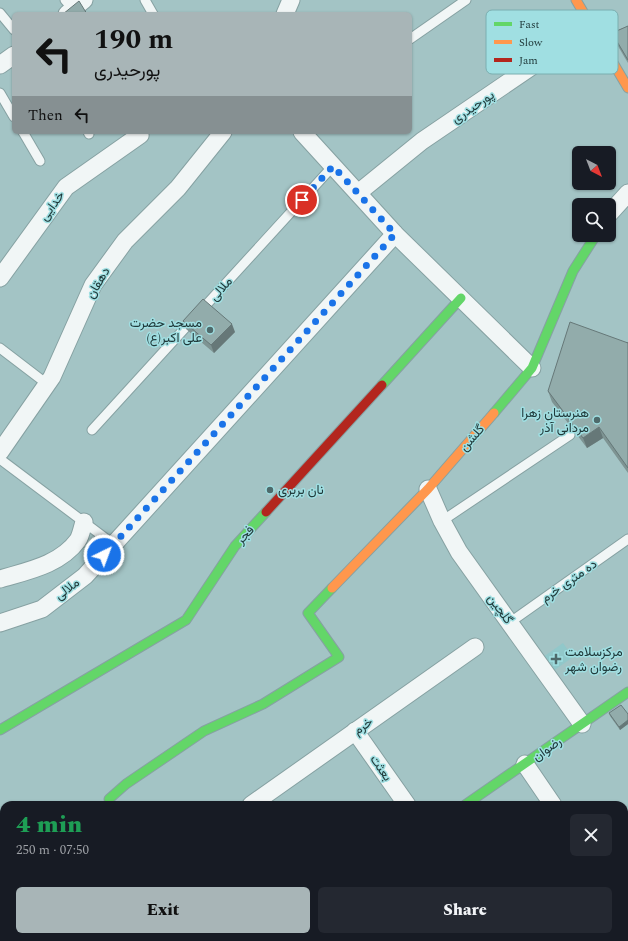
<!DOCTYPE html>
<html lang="en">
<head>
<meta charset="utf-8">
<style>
  body { margin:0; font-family:Spectral,Vazirmatn,serif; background:#242831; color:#f1f3f6; height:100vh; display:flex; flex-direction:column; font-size:15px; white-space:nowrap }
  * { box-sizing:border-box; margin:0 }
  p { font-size:13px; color:#9ea1a6 }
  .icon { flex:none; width:22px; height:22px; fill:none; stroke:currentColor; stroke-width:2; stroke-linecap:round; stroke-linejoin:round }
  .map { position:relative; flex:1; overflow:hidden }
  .drawer { position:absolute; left:0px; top:801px; width:628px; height:140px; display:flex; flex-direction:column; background:#171b24; border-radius:12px 12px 0 0; box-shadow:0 1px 3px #0004 }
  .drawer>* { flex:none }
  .banner { position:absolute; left:12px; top:12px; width:400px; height:122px; border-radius:6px; box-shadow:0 1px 3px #0004; background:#a8b5b7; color:#111; overflow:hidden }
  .needle { width:26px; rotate:138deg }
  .tools { position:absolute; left:572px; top:146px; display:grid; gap:8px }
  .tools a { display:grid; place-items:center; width:44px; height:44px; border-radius:6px; background:#171b24; box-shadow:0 1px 3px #0004; font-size:20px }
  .pin { position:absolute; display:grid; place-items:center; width:34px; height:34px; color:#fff; margin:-17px; border:2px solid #fff; border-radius:50%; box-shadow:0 1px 4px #0007 }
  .me { position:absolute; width:44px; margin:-22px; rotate:42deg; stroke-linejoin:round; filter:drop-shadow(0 0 3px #0008) }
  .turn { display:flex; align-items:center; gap:14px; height:84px; padding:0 16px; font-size:18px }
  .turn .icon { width:52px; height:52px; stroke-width:2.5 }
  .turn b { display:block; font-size:28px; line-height:34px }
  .then { display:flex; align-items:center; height:38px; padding:0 16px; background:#0003; gap:8px; font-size:15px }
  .round { display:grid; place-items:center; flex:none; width:42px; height:42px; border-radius:6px; background:#242831 }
  .overview { display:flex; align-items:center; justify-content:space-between; height:68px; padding:0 16px }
  h1 { font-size:24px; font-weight:800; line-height:30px; color:#1e9e55 }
  .primary-button { display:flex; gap:8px; margin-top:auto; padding:8px 16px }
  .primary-button a { flex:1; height:46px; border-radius:6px; background:#a8b5b7; color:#111; font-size:16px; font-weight:800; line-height:46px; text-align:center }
  .primary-button a+a { background:#242831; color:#f1f3f6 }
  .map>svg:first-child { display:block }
  .built { fill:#91c8ca }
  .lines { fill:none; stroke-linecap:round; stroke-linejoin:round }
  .lane-casing { stroke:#86a1a2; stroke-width:11 }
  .street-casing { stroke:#86a1a2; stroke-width:19 }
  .fast-casing { stroke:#86a1a2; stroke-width:11 }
  .slow-casing { stroke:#86a1a2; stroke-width:11 }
  .jam-casing { stroke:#86a1a2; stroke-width:11 }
  .lane { stroke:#f1f6f6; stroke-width:9 }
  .street { stroke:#f1f6f6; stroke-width:17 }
  .fast { stroke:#63d668; stroke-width:9 }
  .slow { stroke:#ff974d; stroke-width:9 }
  .jam { stroke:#b3261e; stroke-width:9 }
  .wall { fill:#7e9493 }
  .shaded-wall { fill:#667878 }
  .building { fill:#92acab; stroke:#667878 }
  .route { stroke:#1a73e8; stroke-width:7; stroke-dasharray:0 12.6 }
  .poi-dot { fill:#4e6a6b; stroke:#a0dfe2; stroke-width:1.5 }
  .labels { text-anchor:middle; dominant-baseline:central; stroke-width:3; stroke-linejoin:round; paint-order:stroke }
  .street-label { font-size:13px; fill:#203a3b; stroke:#a0dfe2 }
  .poi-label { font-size:13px; fill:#203a3b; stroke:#a0dfe2; text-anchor:end }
  .key { fill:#a0dfe2; stroke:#7aaeb0; stroke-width:1 }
  .key-label { font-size:11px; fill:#203a3b }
</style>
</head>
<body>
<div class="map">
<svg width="628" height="941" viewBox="0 0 628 941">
  <rect width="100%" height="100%" fill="#a3c4c5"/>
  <!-- built -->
  <path class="built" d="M563,643l10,14 -24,17 -10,-14z"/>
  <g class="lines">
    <defs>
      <g id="lane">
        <path d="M65,0l8,9"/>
        <path d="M145,0l8,14"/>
        <path d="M0,13l14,17"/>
        <path d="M410,39l56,-39"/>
        <path d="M0,93l14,24"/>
        <path d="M23,132l17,29"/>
        <path d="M88,132l1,2"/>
        <path d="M0,348l47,36"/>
        <path d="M92,430l241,-264"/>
        <path d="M0,459l113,85"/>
        <path d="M442,521l128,-86"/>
        <path d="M509,623l119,-84"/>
      </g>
      <g id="street">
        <path d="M67,14l17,-14"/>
        <path d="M285,14l6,-14"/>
        <path d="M0,65l14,-10"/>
        <path d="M302,132l93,102 137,134"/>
        <path d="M358,193l64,-52 169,-115"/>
        <path d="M609,214l19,-21"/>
        <path d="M0,278l66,-91 74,-52 -1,-3"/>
        <path d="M0,452l52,-75 41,-92 32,-44 53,-53 45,-56"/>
        <path d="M428,489l14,32 17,31 123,172"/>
        <path d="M0,579c27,-8 60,-14 78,-39 3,-5 4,-12 6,-18"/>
        <path d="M0,623l42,-14 43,-33 310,-342"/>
        <path d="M355,731l52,74"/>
        <path d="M525,764l28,41"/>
        <path d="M251,805l224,-158"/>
        <path d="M624,843l4,-2"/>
        <path d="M624,909l4,6"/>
        <path d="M97,941l6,-4"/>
        <path d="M486,941l5,-4"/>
      </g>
      <g id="fast">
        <path d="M382,385l79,-87"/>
        <path d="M494,413l38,-45 41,-97 23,-36"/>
        <path d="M0,730l186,-110 49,-74 31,-34"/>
        <path d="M109,799l17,-15 78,-53 59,-27 76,-47 -31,-44 24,-25"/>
        <path d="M465,805l163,-113"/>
        <path d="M0,862l4,-3"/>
      </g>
      <g id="slow">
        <path d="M576,0l52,88"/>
        <path d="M332,588l96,-99 66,-76"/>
        <path d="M285,937l7,4"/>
      </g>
      <path id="jam" d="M266,512l116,-127"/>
    </defs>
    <!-- lane casing -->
    <use href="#lane" class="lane-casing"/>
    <!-- street casing -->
    <use href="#street" class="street-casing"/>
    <!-- fast casing -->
    <use href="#fast" class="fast-casing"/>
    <!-- slow casing -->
    <use href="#slow" class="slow-casing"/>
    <!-- jam casing -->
    <use href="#jam" class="jam-casing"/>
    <!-- lane -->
    <use href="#lane" class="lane"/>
    <!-- street -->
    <use href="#street" class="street"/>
    <!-- fast -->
    <use href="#fast" class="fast"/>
    <!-- slow -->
    <use href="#slow" class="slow"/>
    <!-- jam -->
    <use href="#jam" class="jam"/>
  </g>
  <!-- wall -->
  <g class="wall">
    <path d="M628,26v37l-13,-22 -3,-8z"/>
    <path d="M183,321l52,11 -21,21 -28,-24z"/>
    <path d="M628,342v131l-25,-35 -16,10 -35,-46 -4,-11 80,-48z"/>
    <path d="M609,713l19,1v10l-8,6 -10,-14z"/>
  </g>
  <!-- shaded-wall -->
  <g class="shaded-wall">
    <path d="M232,324l3,8 -21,21 -3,-8z"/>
    <path d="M599,427l4,11 -16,10 -4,-10z"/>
    <path d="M628,720v4l-8,6 -1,-3z"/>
  </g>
  <!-- building -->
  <g class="building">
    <path d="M79,1l8,13h-24z"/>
    <path d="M628,26v34l-16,-27z"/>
    <path d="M203,299l29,25 -21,21 -28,-24z"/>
    <path d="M570,322l58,21v-1v126l-29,-41 -16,11 -35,-47z"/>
    <path d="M621,705l7,9v6l-9,7 -10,-14z"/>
  </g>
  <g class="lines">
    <!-- route -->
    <path class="route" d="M104,555l291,-321 -62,-68 -31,34"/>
  </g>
  <!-- markers -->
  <g class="poi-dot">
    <circle cx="210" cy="330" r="4"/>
    <circle cx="597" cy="420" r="4"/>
    <circle cx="270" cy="490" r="4"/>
    <path d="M554 653h4v4h4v4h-4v4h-4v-4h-4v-4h4z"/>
  </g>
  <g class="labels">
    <!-- street labels -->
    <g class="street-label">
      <text transform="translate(473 107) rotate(-34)">پورحیدری</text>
      <text transform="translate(52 206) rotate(-54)">خدایی</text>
      <text transform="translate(98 283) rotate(-59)">دهقان</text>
      <text transform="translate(221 289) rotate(-48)">ملالی</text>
      <text transform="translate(472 438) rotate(-49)">گلشن</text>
      <text transform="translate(245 535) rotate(-48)">فجر</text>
      <text transform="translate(569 581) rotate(-35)">ده متری خرم</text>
      <text transform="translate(67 589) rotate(-37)">ملالی</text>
      <text transform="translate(500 609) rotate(54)">گلچین</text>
      <text transform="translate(363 726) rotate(-35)">خرم</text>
      <text transform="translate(547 749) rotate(-35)">رضوان</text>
      <text transform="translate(381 768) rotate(55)">بعثت</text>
    </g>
    <!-- poi labels -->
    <g class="poi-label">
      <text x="202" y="323">مسجد حضرت<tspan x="202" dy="15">علی اکبر(ع)</tspan></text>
      <text x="589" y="413">هنرستان زهرا<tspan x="589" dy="15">مردانی آذر</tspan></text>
      <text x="278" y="490" text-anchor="start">نان بربری</text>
      <text x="565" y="652" text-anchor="start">مرکزسلامت<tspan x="565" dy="15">رضوان شهر</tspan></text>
    </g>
  </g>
  <!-- legend -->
  <rect x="486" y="10" width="132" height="64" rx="6" class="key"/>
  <rect x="494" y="22" width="18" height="4" fill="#63d668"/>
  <rect x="494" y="40" width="18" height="4" fill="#ff974d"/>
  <rect x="494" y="58" width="18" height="4" fill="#b3261e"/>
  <g class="key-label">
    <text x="519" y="28">Fast</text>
    <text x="519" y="46">Slow</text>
    <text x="519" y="64">Jam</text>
  </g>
</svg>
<div class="tools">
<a><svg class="needle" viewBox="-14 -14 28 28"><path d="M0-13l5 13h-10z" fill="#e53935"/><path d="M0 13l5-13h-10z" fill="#9ea1a6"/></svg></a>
<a><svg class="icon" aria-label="search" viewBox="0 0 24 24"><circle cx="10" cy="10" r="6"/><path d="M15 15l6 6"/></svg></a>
</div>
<div class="pin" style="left:302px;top:200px;background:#d93025"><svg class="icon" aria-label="arrive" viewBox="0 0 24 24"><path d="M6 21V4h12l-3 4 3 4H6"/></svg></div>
<svg class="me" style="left:104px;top:555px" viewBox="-20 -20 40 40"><circle r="17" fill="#1a73e8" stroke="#fff" stroke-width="3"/><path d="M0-11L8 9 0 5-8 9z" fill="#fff"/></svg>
<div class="banner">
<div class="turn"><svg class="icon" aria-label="left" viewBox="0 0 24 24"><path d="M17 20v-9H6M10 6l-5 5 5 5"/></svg><div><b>190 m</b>پورحیدری</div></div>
<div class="then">Then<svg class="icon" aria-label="left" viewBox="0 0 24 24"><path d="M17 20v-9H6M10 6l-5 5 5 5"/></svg></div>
</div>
<section class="drawer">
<div class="overview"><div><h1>4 min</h1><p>250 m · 07:50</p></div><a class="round"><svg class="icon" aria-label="close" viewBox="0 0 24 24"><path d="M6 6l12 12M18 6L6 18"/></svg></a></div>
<div class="primary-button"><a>Exit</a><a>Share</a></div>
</section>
</div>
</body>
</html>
